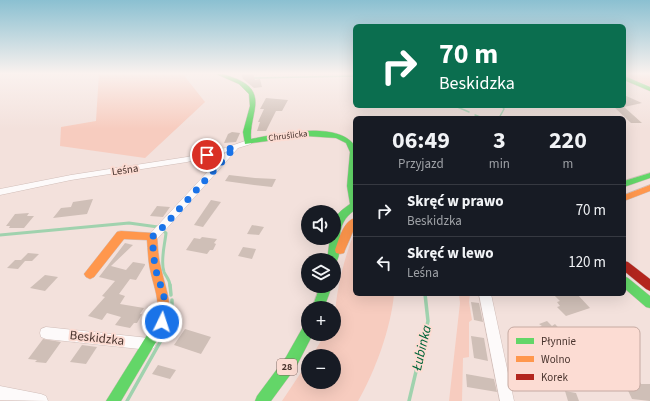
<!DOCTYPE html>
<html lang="pl">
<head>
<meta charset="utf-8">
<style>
  body { margin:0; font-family:"Source Sans 3",sans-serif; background:#242831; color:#f1f3f6; height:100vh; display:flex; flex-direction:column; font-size:15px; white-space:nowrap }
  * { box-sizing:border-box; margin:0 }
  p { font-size:13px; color:#9ea1a6 }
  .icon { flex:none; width:22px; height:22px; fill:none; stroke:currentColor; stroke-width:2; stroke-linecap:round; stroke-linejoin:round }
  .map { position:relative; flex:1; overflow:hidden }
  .side { position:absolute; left:353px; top:116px; width:273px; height:180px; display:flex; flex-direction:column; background:#171b24; border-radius:6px; box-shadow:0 4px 16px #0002 }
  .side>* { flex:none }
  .guide { position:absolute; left:353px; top:24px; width:273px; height:84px; border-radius:6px; box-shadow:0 4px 16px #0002; background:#0b6e4f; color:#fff; overflow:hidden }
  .controls { position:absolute; left:301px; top:205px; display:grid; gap:8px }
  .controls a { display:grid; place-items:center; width:40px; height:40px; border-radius:50%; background:#171b24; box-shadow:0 4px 16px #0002; font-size:20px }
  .pin { position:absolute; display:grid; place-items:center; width:34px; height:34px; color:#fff; margin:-17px; border:2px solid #fff; border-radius:50%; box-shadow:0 1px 4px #0007 }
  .me { position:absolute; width:44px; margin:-22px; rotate:4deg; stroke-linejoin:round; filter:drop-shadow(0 0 3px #0008) }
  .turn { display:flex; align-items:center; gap:14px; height:84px; padding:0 20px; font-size:18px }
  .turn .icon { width:52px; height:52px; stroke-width:2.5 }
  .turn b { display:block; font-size:28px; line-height:34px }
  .eta { display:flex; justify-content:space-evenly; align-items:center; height:68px; text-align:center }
  .eta b { font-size:24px; font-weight:700; line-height:28px }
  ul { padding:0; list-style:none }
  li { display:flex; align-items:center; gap:12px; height:52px; padding:0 20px; border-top:1px solid #363941 }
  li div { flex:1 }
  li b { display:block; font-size:15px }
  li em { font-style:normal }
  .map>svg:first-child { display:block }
  .green { fill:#f7ccbf }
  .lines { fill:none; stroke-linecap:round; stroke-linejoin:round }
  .stream-far2 { stroke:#a0d2ae; stroke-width:1.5 }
  .stream-far1 { stroke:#a0d2ae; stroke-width:3 }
  .stream { stroke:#a0d2ae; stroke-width:3.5 }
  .building { fill:#cfbfb7 }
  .street-casing { stroke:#d1beb9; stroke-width:1 }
  .fast-casing { stroke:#d1beb9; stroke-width:1 }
  .slow-casing { stroke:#d1beb9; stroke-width:1 }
  .jam-casing { stroke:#d1beb9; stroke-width:1 }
  .street { fill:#fdfafa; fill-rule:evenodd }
  .fast { fill:#63d668; fill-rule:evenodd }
  .slow { fill:#ff974d; fill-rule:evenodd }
  .jam { fill:#b3261e; fill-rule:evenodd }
  .route { stroke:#1a73e8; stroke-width:7; stroke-dasharray:0 12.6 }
  .labels { text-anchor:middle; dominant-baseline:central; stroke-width:4; stroke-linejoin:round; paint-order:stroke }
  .far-street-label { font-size:9px; fill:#49342e; stroke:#fcdcd3 }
  .shield { fill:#fcdcd3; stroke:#7f6660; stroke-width:1 }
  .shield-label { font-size:10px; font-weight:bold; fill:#49342e }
  .street-label { font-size:11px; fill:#49342e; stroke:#fcdcd3 }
  .near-street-label { font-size:13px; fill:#49342e; stroke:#fcdcd3 }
  .near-water-label { font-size:14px; font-style:italic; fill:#016539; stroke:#fcdcd3 }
  .key { fill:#fcdcd3; stroke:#c6aaa2; stroke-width:1 }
  .key-label { font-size:11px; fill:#49342e }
</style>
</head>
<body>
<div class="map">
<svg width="650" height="401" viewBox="0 0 650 401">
  <rect width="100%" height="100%" fill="#f3e1dc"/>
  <!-- green -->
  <g class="green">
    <path d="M99,73h83l23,29 -60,56 -85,-12 1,-19 35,-6z"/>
    <path d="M624,73h26v13l-26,-10z"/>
    <path d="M355,231v63h39c-3,34 -19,78 -36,107h-76l26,-39v20h26v-26h-22l13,-22h9c0,-35 8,-71 21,-103z"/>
    <path d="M459,294h11l-1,8 3,18 -3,2v35l-6,1 -1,43h-13l11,-98z"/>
  </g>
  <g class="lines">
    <!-- stream-far2 -->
    <g class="stream-far2">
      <path d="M252,78l103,-2"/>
      <path d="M455,106l14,6"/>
      <path d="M475,115l8,3"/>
      <path d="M499,118l5,-9 -2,-3"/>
    </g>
    <!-- stream-far1 -->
    <g class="stream-far1">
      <path d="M162,230l4,3c-1,11 -6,28 -2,39 2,5 6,7 6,14"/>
      <path d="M0,235l129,-12 29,4"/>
    </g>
    <!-- stream -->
    <g class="stream">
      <path d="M170,285l1,10"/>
      <path d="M127,401l41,-73 4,-10v-18"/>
      <path d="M409,401l19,-80 -3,-27"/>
    </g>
  </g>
  <!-- building -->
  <g class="building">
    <path d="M241,73h12l2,7 5,-1 2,8 -8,1 -11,-9z"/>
    <path d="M624,95l18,8 -18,4z"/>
    <path d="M266,98l22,2 -6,11h-6l-10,20h-9l3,-9h-2l6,-13h-4z"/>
    <path d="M613,106h10l19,17h-11z"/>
    <path d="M232,132l8,1 -4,9 -12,1 4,-9z"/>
    <path d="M229,175l26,3 21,1 -4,8 -18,-2 -29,-4z"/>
    <path d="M93,199l-6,15 -34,4 8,-10 10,-1 2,-5z"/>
    <path d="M211,200l10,2 -18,25 -9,-2z"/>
    <path d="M157,206l13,1 -7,10 -13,-1z"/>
    <path d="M29,213l-2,3h7l-10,12h-15l1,-2h-4l9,-12z"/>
    <path d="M252,225l12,2 -5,8 -12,-1z"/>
    <path d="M202,237l15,2 -3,4 2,1 -3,6h-3l-3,4 -21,-4 8,-12 6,1z"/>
    <path d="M125,243l8,2 -22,21 15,4 7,-8 12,2v1l-9,15 -6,-1 -11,15 6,2 -5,8 24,4 -4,6h2l-5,9h-3l-4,5 -15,-3 6,-8 -14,-4 -5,7 -14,-4 17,-19 -3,-1 13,-15 -16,-4z"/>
    <path d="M243,247l13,2 -4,10 -14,-3z"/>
    <path d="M28,253l11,1 -7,7h-7l-7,8 -11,-1 8,-8h6z"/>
    <path d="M45,275l13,2 -13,14 -15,-3z"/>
    <path d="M553,294h24l13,14 -24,8 -9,-9 3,-1 -3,-4 3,-1z"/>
    <path d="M471,302l8,1 4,19 -9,-2z"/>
    <path d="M547,321l5,5 3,-2 20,22 -38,17 -2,-3 -11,5 -12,-14 4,-2 -8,-10 5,-2 -1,-1 30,-10 -3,-2z"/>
    <path d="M185,329l26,8 -10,17 -27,-9z"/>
    <path d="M471,336l13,2 4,23 -14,-3z"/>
    <path d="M43,339l18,3 -15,21 -11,-1 2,-2 -9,-1z"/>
    <path d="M82,345l15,2 -11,17 -16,-2z"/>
    <path d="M158,365l18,5 -6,9 -18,-5z"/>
    <path d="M466,374l28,5 3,13 -30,-5z"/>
    <path d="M622,378l17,2 2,4h9v17l-18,-2z"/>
    <path d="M565,391l11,2 3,8h-11z"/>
  </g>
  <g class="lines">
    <defs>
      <g id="street">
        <path d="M248,140h3v4l-13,4 -70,79 -12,13h-8l-1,-3 79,-85 -39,10 -116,18 -71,15v-6l71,-14 116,-18 38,-9z"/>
        <path d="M479,294h12l23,107h-14z"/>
        <path d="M46,327l103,11 5,2 2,4 -2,4 -5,2 -103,-11 -5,-2 -1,-4 1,-4z"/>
        <path d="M0,386l41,8 5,2 2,5 -48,-1z"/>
      </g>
      <g id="fast">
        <path d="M216,73c7,0 13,3 21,6 32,14 12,35 14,60 26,-5 87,-19 104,7v64c-24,17 -9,33 -19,53l-2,1v-4h-7l3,-22h4c0,-20 -1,-22 16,-34l-3,-18 3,-34 -4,-9 -10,-5 -30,-2 -61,8 -2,-12 7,-26 -1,-12 -10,-10 -23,-10z"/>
        <path d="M624,76l26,11v4l-26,-11z"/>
        <path d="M650,173v5l-26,9v-6z"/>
        <path d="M624,276l4,2 22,18v12l-4,-1 -22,-19z"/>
        <path d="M320,286h12l-8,22h-12z"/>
        <path d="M158,322l4,2 2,4 -2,4 -41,69h-15l48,-77z"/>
        <path d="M308,325v9h5l-17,33 -25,34h-16l2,-5 29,-39 17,-30z"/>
      </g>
      <g id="slow">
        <path d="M650,185v6l-26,10v-6z"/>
        <path d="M355,218v9l-10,23 -1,3 -4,1 -4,-1 -1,-3c4,-10 8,-29 20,-32z"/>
        <path d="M121,231l31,2 4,1 1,3c1,10 1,21 4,31 6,28 14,36 1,64l-4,2 -4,-2 -2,-4c11,-24 3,-35 -2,-59 -2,-9 -2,-19 -3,-29l-23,-1 -30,38 -4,2 -4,-2 -2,-3 33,-42z"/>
      </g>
      <path id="jam" d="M624,261l4,1 22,17v12l-4,-2 -22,-18z"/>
    </defs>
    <!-- street casing -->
    <use href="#street" class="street-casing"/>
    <!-- fast casing -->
    <use href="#fast" class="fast-casing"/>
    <!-- slow casing -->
    <use href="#slow" class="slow-casing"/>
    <!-- jam casing -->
    <use href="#jam" class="jam-casing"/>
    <!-- street -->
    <use href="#street" class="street"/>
    <!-- fast -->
    <use href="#fast" class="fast"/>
    <!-- slow -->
    <use href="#slow" class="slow"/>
    <!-- jam -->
    <use href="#jam" class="jam"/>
  </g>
  <!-- sky -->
  <linearGradient id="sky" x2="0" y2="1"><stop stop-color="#8bc0d1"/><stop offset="0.57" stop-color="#faf2ef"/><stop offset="1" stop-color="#faf2ef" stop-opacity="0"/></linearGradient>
  <rect width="650" height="129" fill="url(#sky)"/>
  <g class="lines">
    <!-- route -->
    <path class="route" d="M162,322l2,-26 -9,-28 -3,-31 13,-12 70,-78 -28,8"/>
  </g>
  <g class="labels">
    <!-- far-street labels -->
    <g class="far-street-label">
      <text transform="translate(288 136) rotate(-7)">Chruślicka</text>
    </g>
    <!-- shield labels -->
    <rect class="shield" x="277" y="359" width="20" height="16" rx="3"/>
    <g class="shield-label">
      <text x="287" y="367">28</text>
    </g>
    <!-- street labels -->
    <g class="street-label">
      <text transform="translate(125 170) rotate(-8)">Leśna</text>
    </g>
    <!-- near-street labels -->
    <g class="near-street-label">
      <text transform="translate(97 338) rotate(6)">Beskidzka</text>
    </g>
    <!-- near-water labels -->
    <g class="near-water-label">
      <text transform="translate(422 348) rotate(-77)">Łubinka</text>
    </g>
  </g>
  <!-- legend -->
  <rect x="508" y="327" width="132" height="64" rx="6" class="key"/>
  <rect x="516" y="338" width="18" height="6" fill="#63d668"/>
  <rect x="516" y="356" width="18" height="6" fill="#ff974d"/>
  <rect x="516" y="374" width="18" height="6" fill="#b3261e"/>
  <g class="key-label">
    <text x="541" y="345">Płynnie</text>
    <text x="541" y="363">Wolno</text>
    <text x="541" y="381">Korek</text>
  </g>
</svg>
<div class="controls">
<a><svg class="icon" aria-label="sound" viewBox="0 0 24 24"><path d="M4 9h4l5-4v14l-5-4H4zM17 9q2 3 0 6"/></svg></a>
<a><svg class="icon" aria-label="layers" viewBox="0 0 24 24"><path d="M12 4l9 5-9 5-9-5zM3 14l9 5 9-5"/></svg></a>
<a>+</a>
<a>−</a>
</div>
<div class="pin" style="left:207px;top:155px;background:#d93025"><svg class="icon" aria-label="arrive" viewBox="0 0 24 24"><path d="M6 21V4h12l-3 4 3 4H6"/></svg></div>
<svg class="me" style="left:162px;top:322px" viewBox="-20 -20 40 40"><circle r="17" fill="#1a73e8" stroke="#fff" stroke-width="3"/><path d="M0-11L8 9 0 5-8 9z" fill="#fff"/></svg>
<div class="guide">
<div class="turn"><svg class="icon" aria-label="right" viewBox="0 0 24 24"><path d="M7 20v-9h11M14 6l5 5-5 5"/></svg><div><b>70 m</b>Beskidzka</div></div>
</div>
<section class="side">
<div class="eta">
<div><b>06:49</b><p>Przyjazd</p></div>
<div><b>3</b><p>min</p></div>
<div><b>220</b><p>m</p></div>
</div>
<ul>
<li><svg class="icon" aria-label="right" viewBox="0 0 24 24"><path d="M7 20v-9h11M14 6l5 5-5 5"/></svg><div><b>Skręć w prawo</b><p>Beskidzka</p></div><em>70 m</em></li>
<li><svg class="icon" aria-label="left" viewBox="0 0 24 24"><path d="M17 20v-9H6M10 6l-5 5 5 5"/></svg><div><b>Skręć w lewo</b><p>Leśna</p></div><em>120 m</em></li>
</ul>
</section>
</div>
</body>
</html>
